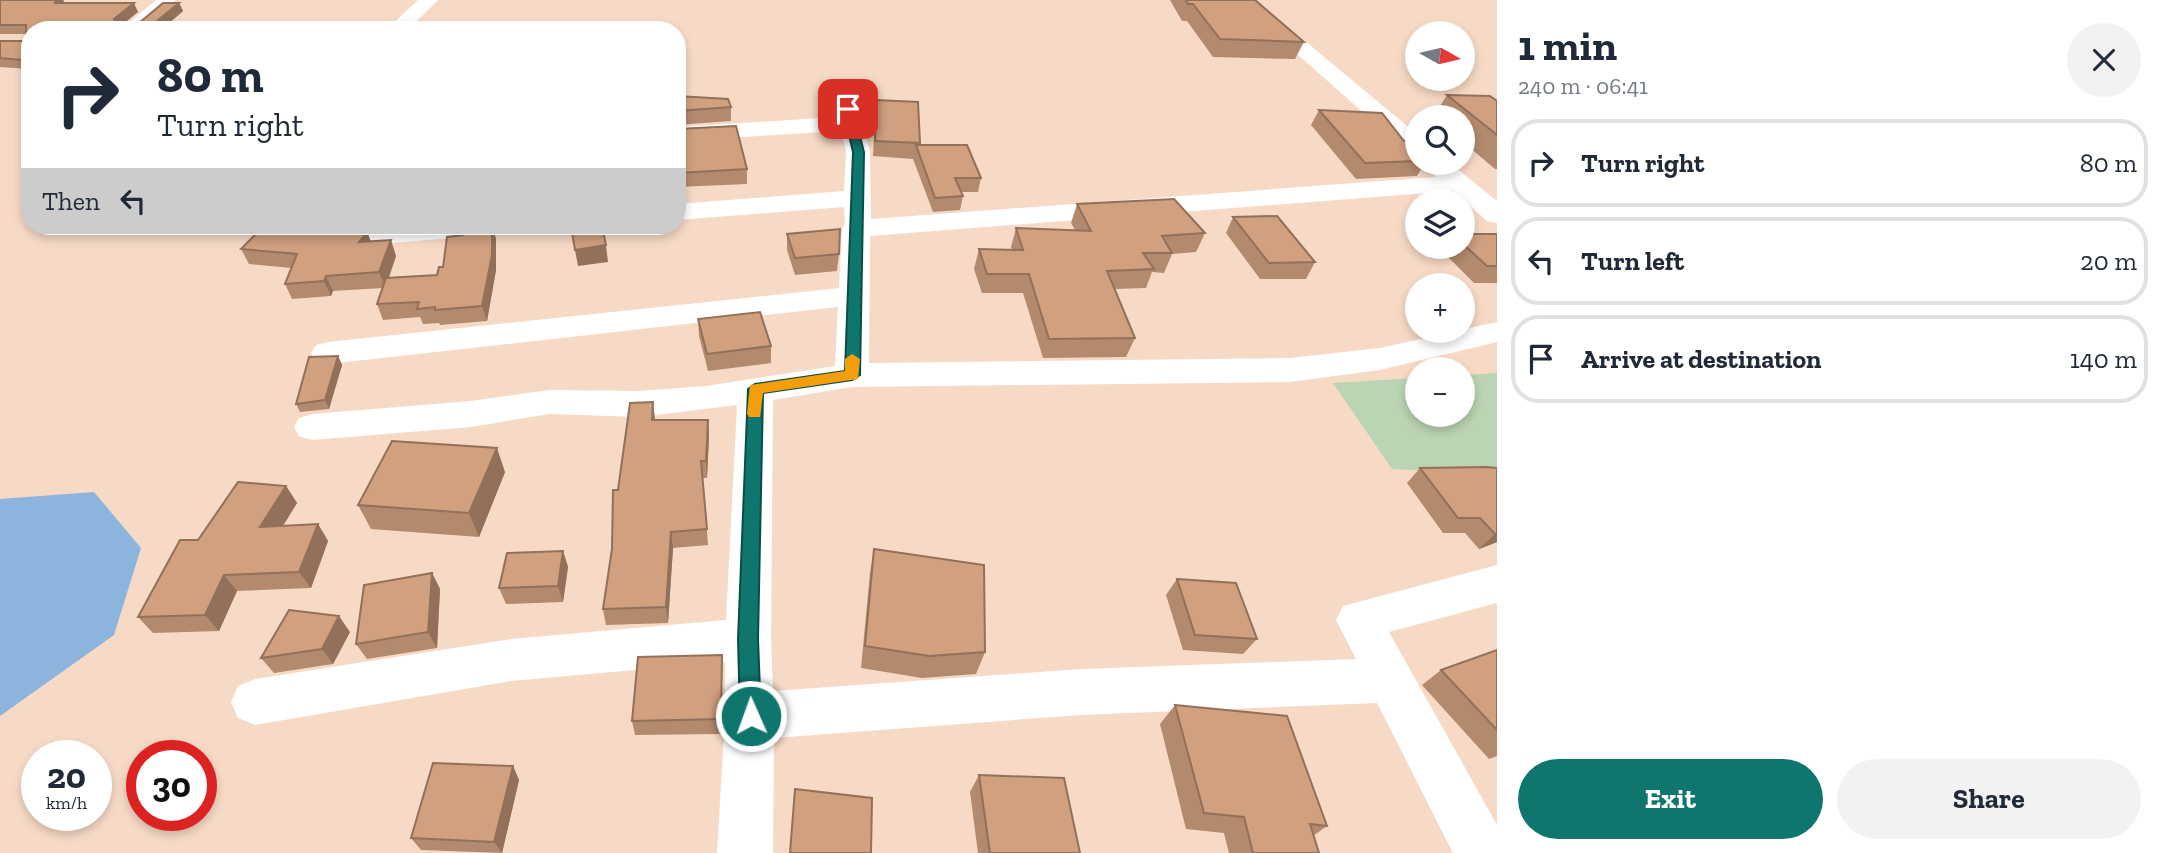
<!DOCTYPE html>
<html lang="en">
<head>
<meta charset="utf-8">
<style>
  body { margin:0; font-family:"Zilla Slab",serif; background:#f2f2f3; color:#1f2937; height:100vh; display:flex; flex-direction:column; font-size:26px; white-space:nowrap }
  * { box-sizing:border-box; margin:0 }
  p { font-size:23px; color:#747a83 }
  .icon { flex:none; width:38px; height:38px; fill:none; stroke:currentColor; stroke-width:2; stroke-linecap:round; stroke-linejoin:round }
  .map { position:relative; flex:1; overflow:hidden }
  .panel { display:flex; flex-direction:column; background:#fff; width:665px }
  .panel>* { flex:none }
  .top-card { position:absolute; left:21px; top:21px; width:665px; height:214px; border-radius:28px; box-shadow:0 4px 10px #0003; background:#fff; color:#1f2937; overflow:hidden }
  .needle { width:46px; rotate:98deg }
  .controls { position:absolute; left:1405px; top:21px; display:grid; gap:14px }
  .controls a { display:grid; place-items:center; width:70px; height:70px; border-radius:50%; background:#fff; box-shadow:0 4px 10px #0003; font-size:35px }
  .speed { position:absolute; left:21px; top:740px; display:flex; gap:14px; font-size:35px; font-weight:700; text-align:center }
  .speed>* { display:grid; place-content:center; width:91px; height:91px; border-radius:50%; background:#fff; box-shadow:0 4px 10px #0003; line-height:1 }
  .speed small { font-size:18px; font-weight:400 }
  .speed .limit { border:10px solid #d22; background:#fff; color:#111 }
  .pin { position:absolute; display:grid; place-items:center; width:60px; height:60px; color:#fff; margin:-30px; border-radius:14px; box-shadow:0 4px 10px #0006 }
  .me { position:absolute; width:77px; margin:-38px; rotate:358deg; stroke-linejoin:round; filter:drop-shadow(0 0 5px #0008) }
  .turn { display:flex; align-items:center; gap:24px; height:147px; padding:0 21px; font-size:32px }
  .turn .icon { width:91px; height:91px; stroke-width:2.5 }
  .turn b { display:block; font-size:49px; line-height:60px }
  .then { display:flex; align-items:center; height:66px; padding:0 21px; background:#0003; gap:14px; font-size:26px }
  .round { display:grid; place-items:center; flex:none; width:74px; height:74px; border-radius:37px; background:#f2f2f3 }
  .summary { display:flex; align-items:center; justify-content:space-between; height:119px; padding:0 21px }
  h1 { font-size:42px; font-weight:700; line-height:52px }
  .action { display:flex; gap:14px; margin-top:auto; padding:14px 21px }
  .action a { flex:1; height:80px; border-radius:42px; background:#0f766e; color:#fff; font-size:28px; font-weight:700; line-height:80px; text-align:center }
  .action a+a { background:#f2f2f3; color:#1f2937 }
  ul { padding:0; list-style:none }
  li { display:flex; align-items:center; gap:21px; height:88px; margin:0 14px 10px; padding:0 7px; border:4px solid #e0e1e3; border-radius:28px }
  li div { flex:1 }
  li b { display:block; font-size:26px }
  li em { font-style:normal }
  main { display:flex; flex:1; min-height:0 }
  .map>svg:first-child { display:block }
  .green { fill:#bbd4b3 }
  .water { fill:#8cb4dd }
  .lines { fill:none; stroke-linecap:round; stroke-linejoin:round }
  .minor { fill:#fff; fill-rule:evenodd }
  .wall { fill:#b38a6d }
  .shaded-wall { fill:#927059 }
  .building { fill:#d0a07f; stroke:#927059; stroke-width:2 }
  .route { fill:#0f766e; stroke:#0a4d48; stroke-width:2 }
  .slow { fill:#f59e0b }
</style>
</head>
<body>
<main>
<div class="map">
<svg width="1497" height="853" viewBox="0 0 1497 853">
  <rect width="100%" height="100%" fill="#f7dac6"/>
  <!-- green -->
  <path class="green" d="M1497,373v101l-105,-5 -59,-86 84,-5 1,37h45v-40z"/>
  <!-- water -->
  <path class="water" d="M94,492l47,56 -27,87 -114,81v-217z"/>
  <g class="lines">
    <!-- minor -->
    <g class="minor">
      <path d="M156,0h20l-34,30h-22z"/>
      <path d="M418,0h20l-30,30h-22z"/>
      <path d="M1236,0h20l162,135v20l-9,-2z"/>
      <path d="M843,88l8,2 3,5 16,56 1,68 565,-42 -8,-9 4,-5h18l47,38v22l-10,-2 -34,-30 -583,45 -1,127 421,-5 90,-10 117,-26v20l-117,28 -90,12 -438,5 -79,13 -2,239 2,52 308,-22 275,-10 -20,-39 7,-14 154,-41v38l-108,29 108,193v28h-44l-76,-150 -296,12 -307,23 -1,115h-56l8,-137v-54l-214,19 -256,44 -17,-7 -7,-16 7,-16 17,-7 256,-40 215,-19 11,-215 -97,12 -91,-3 -78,13 -159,13 -13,-4 -5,-9 5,-9 13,-4 159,-13 78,-11 91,1 66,-5 129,-20 3,-59 -510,57 -12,-3 -5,-8 5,-8 12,-3 511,-54 3,-59 3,-5 -1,-17 -167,13v-16l167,-13 2,-40 -5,-20 -164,10v-14l160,-10 -5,-22 3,-5z"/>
      <path d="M391,226h123l-4,6 -10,2 -157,13 -10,-3 -4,-6 4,-6z"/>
    </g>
  </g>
  <!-- wall -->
  <g class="wall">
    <path d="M0,0h63l2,3 73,9 -14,11h15l40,-20 4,8 -22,19h-131l-2,39 -28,-2v-26h26v-7h-26z"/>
    <path d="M1170,0h85l49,42 -9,17 -82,-2 -26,-36h-5z"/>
    <path d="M1447,95l50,6v68h-2l-32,-27v-25h-30z"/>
    <path d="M677,96l54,11v14l-54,4z"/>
    <path d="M876,100l44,43v2l61,33 -3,14h-17l2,4 -3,14 -27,2 -20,-53 -40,-3 2,-41z"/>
    <path d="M1319,110l85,31 14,10v12h7l-8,13 -61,3 -45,-54z"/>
    <path d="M677,129l70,40v15l-70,3z"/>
    <path d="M1077,204l128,29 -9,19 -24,2 -8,19 -12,-1 -6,16 -31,1 20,49 -9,19 -83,1 -20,-65h-41l-8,-24 5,-20 33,1 -1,-3 5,-19 59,2 -4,-7z"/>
    <path d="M1233,217l82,45 -9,17h-46l-34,-46z"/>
    <path d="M302,226h66l-35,3 -2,4 5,1 31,-2 4,10 25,14 -7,22 48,-3 26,-40 29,-9 4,13v31l-9,51 -47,4 -1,-2 -16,1 -3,-7 -37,3 -6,-16 6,-16 -50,3 -2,5 -39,3 -7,-15 6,-16 -42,-4 -8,-15 59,-21z"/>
    <path d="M787,234l52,20 -2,17 -42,4 -8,-25z"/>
    <path d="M1463,234h34v49h-23l-33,-33 2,-3h20z"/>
    <path d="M698,319l73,27v17l-63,8 -9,-35z"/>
    <path d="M338,356l4,9 -13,44 -29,3 -4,-8z"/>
    <path d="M655,420h53l1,16 -2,42h-4l5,67 -35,3 -5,75 -62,2 -3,-16 9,-60 6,-59z"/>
    <path d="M1420,468h77v74l-18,7 -14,-16h-22l-36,-50z"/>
    <path d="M505,472l-26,65 -108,-8 -13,-24z"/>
    <path d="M286,486l11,17 -14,23 35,-2 10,17 -17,47 -74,3 -18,40 -66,2 -15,-16 60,-77z"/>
    <path d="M874,549l111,103 -9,22 -54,4 -61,-10 9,-95z"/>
    <path d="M563,551l5,16 -5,35 -57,2 -7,-16z"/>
    <path d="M432,573l8,16 -3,59 -70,11 -11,-15z"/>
    <path d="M1177,579l80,60 -14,15 -60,-4 -17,-55z"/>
    <path d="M350,632l-17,32 -59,9 -13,-15z"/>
    <path d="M1497,650v106l-8,3 -67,-74 19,-15z"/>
    <path d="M722,655l-1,79 -86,1 -3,-14z"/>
    <path d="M1175,705l152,121 -14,10 6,17h-90l-5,-20 -38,-4 -26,-105z"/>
    <path d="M513,766l6,14 -17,73 -81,-3 -10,-12z"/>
    <path d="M979,775l101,78h-102l-8,-61z"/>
  </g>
  <!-- shaded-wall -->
  <g class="shaded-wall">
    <path d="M60,0h3l4,7 -13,-4z"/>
    <path d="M134,3l4,9 -20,16 -4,-9z"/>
    <path d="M179,3l4,8 -22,19h-14z"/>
    <path d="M30,55v13l-2,1 -6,-9z"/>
    <path d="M321,226h10l2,3 -6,10z"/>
    <path d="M492,226l4,13v31l-9,51 -5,-15z"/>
    <path d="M367,232l6,15 -14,-5z"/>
    <path d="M391,240l5,16 -11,31 -6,-15z"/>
    <path d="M606,245l2,17 -30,4 -3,-16z"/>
    <path d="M326,276l7,15 -2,5 -7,-15z"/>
    <path d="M338,356l4,9 -13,44 -4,-9z"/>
    <path d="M653,402l2,17 -1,17 -2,-16z"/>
    <path d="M708,420l1,16 -2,42 -1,-17z"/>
    <path d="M497,448l8,24 -26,65 -10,-24z"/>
    <path d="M286,486l11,17 -25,40 -12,-16z"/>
    <path d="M318,524l10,17 -17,47 -12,-16z"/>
    <path d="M671,532l2,16 -5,75 -2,-16z"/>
    <path d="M1495,534h2v8l-18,7z"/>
    <path d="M563,551l5,16 -5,35 -5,-16z"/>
    <path d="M432,573l8,16 -3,59 -9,-16z"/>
    <path d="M224,575l13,16 -18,40 -14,-16z"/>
    <path d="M339,616l11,16 -17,32 -11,-15z"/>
    <path d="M513,766l6,14 -17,73 -8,-11z"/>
  </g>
  <!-- building -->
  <g class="building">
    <path d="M0,0h60l-6,3h80l-20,16 1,5 24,-1 24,-20h16l-32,26 -117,1v25l-8,5 -22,-2v-17h26v-16h-26z"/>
    <path d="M1186,0h69l49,42 -84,-3 -27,-35h-5z"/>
    <path d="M1447,95l43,1 7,5v34z"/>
    <path d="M677,96l51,3 3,8 -54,4z"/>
    <path d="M876,100l42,2 2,41 -45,-2z"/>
    <path d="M1319,110l63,3 22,28h4l10,10v10l-53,2z"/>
    <path d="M736,126l11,43 -70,4v-44z"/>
    <path d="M916,145h51l14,33h-26l8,18 -28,2z"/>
    <path d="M1174,199l31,34 -43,3 10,17h-29l11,16 -47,2 28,67 -86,1 -20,-65h-42l-8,-25 44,1 -7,-22 75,3 -14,-27z"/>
    <path d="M1277,216l38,46 -46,1 -36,-46z"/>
    <path d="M264,226l36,2 2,-2h19l5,5 10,3 31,-2 -8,10 32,-2 -12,32 -53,4 -2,5 -39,3 12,-30 -56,-5z"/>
    <path d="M476,226h16v29l-10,51 -47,4v-3l-18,2 2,-7 -42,2 9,-26 51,-3 2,-8h4l4,-30 16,-2 1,-8z"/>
    <path d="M571,226h31l4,19 -31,5z"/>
    <path d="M840,229l-1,25 -44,4 -8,-24z"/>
    <path d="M1463,234h34v32h-10l-24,-22z"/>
    <path d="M760,312l11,34 -64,8 -9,-35z"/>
    <path d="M338,356l-13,44 -29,4 13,-47z"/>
    <path d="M653,402l-1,18h56l-2,41h-5l6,68 -36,3 -5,75 -63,2 9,-60 1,-59h5l12,-87z"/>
    <path d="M392,441l105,7 -28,65 -111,-8z"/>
    <path d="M1487,467l10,1v66h-2l-15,-16h-22l-38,-50z"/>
    <path d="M238,482l48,4 -26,41 58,-3 -19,48 -75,3 -19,40 -67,2 42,-77h18z"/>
    <path d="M874,549l110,16 1,87 -56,4 -64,-10z"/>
    <path d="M563,551l-5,35 -59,2 8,-35z"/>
    <path d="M432,573l-4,59 -72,12 8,-59z"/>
    <path d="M1177,579l59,4 21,56 -62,-4z"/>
    <path d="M289,610l50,6 -17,33 -61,9z"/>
    <path d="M1497,650v80l-56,-60z"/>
    <path d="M722,655l-1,64 -89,2 6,-64z"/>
    <path d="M1175,705l112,11 40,110 -17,-2 9,29h-66l-9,-36 -40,-4z"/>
    <path d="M433,763l80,3 -19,76 -83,-4z"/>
    <path d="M979,775l85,3 16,75h-90z"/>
    <path d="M795,789l77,9 -1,55h-81z"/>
  </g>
  <!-- route -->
  <path class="route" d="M848,106l5,3 11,43 -4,223 -8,5 -89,13 -5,246 3,77 -3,7 -7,3 -8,-3 -3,-7 -2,-77 10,-250 7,-5 90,-13 8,-219 -10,-43z"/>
  <!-- slow -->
  <path class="slow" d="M852,354l8,5 -2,20 -95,14 -3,24h-11l-2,-3 3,-29 95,-14v-12z"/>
</svg>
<div class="controls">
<a><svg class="needle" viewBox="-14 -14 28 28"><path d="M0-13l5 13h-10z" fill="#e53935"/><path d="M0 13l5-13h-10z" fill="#747a83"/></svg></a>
<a><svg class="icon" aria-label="search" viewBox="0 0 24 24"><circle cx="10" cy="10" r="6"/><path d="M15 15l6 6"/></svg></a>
<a><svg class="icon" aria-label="layers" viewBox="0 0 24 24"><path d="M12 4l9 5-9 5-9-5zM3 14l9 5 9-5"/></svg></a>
<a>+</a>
<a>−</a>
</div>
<div class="speed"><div>20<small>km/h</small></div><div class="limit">30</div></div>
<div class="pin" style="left:848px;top:109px;background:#d93025"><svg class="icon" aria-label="arrive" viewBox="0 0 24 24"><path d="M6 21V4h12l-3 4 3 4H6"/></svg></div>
<svg class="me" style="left:751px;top:716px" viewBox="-20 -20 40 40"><circle r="17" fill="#0f766e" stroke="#fff" stroke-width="3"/><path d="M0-11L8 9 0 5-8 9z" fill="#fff"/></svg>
<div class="top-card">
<div class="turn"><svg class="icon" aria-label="right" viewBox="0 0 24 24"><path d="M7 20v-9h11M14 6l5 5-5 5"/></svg><div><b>80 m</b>Turn right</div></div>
<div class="then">Then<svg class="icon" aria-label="left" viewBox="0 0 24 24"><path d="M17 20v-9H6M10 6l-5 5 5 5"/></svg></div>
</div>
</div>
<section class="panel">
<div class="summary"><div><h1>1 min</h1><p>240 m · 06:41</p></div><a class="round"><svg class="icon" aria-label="close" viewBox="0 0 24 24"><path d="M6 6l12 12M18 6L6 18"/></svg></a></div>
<ul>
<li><svg class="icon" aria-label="right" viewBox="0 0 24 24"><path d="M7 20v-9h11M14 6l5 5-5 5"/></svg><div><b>Turn right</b></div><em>80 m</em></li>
<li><svg class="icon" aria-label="left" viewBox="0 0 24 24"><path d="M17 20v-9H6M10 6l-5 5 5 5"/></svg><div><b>Turn left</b></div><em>20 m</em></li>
<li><svg class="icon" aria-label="arrive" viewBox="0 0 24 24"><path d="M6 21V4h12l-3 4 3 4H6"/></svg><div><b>Arrive at destination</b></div><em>140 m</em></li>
</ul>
<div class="action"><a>Exit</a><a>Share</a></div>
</section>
</main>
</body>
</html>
